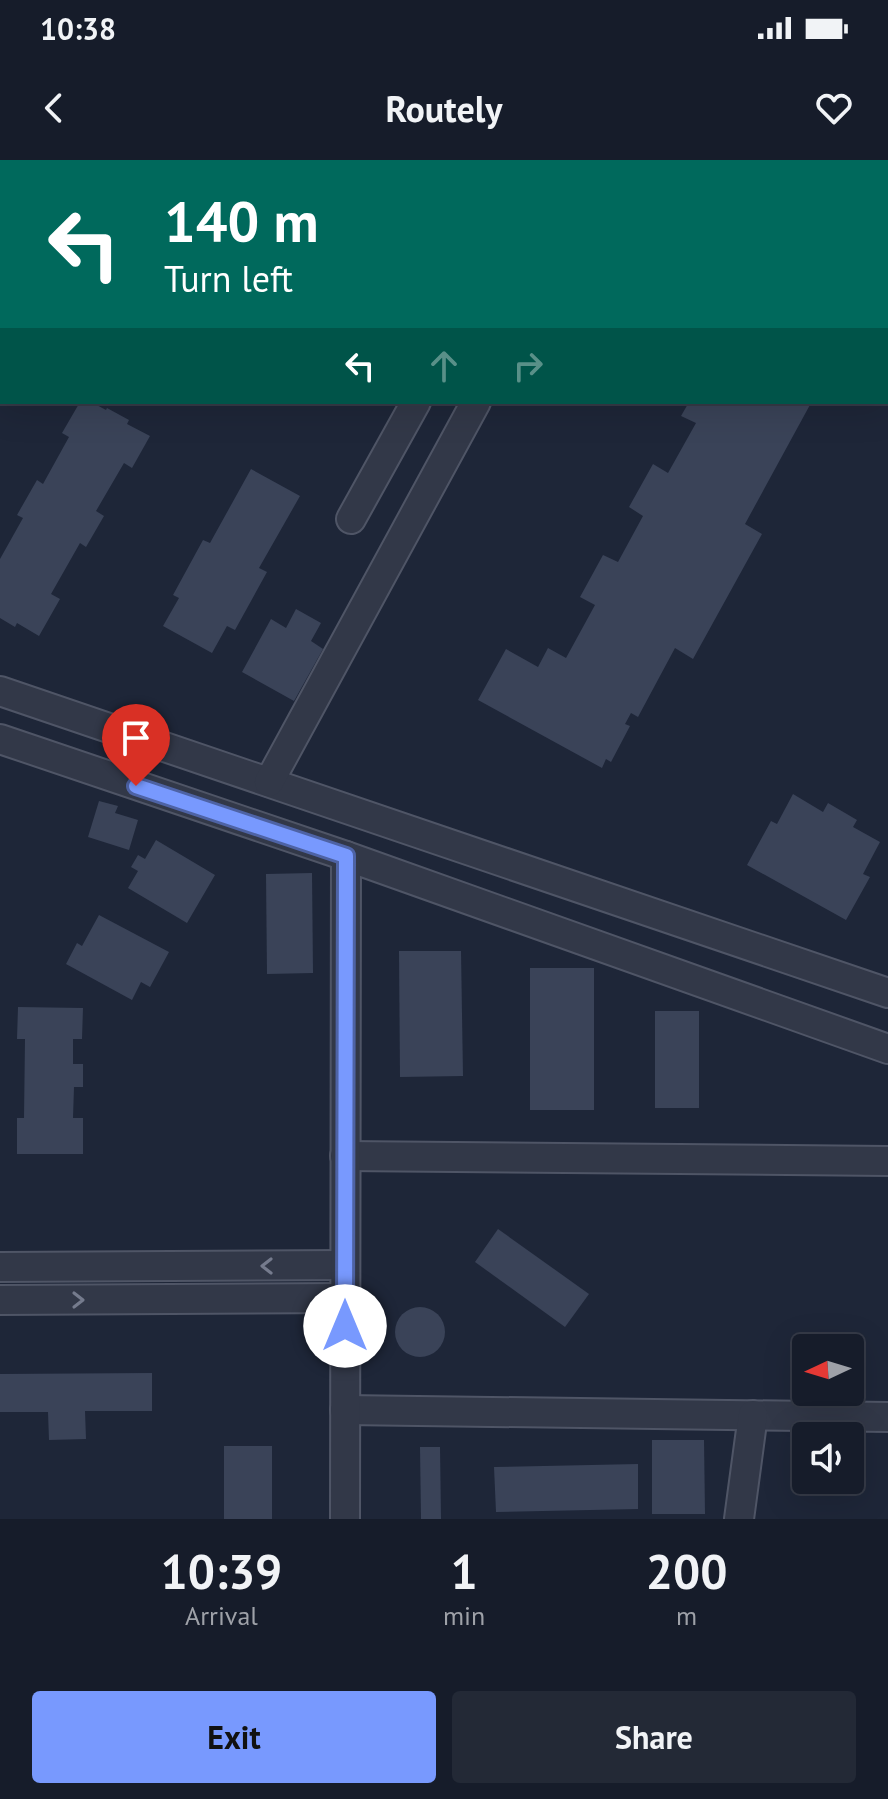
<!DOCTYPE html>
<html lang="en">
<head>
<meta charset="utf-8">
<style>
  body { margin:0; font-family:"PT Sans",sans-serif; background:#232936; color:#f1f3f6; height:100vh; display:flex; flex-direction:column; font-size:30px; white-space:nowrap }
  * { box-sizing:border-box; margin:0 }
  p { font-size:26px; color:#9ea1a8 }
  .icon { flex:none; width:44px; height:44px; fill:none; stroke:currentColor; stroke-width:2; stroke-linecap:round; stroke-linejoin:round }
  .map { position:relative; height:1359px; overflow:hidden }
  .drawer { display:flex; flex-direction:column; background:#161c2a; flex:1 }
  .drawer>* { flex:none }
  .hud { position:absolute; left:0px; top:0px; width:888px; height:244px; box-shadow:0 8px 32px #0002,0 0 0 2px #353a47; background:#00695c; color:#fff; overflow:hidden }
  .needle { width:52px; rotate:266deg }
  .fabs { position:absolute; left:792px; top:1174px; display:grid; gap:16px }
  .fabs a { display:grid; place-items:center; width:72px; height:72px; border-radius:8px; background:#161c2a; box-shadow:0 8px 32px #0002,0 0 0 2px #353a47; font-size:40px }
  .pin { position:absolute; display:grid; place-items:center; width:68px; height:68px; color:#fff; margin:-82px -34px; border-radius:50% 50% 50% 0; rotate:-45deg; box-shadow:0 0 8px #0007 }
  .pin .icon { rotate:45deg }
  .me { position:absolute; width:88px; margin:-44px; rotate:0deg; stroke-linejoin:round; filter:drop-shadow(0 0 6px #0008) }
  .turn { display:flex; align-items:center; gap:28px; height:168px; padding:0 32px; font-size:36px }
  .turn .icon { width:104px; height:104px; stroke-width:2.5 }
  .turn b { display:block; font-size:56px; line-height:68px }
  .lanes { display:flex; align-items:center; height:76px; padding:0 32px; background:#0003; justify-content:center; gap:40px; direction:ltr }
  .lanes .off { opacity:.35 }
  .eta { display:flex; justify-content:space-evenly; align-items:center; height:136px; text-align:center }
  .eta b { font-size:48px; font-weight:800; line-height:56px }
  .action { display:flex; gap:16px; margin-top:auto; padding:16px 32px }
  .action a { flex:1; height:92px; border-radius:8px; background:#7899fe; color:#111; font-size:32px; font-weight:800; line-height:92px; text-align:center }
  .action a+a { background:#232936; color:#f1f3f6 }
  .status { display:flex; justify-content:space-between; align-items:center; height:56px; padding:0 40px; background:#161c2a; direction:ltr }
  .status svg { height:22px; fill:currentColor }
  header { display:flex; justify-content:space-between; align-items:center; height:104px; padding:0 32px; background:#161c2a; font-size:36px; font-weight:800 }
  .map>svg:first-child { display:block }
  .building { fill:#3a4358 }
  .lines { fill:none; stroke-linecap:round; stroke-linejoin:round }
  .minor-casing { stroke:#4f5566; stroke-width:32 }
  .minor { stroke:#323848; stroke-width:28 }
  .oneway { stroke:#757b8d }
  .route-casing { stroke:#4e63a5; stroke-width:20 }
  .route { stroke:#7899fe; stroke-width:14 }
</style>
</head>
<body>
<div class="status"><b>10:38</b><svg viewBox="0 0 49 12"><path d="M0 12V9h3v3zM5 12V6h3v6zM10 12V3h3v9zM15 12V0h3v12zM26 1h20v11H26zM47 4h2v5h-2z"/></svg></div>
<header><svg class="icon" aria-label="back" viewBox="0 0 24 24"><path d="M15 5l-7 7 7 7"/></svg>Routely<svg class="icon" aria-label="heart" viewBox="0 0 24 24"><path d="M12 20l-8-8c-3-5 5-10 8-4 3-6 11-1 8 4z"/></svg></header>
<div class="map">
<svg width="888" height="1359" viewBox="0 0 888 1359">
  <rect width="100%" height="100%" fill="#1e2638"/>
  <!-- building -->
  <g class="building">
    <path d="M80,242h11l15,8 1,-2 22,12 -2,4 23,12 -18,32 -8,-5 -28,48 8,5 -18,31 -6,-4 -29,51 9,5 -21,37 -22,-13 -2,4 -15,-9v-59l23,-41 -6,-3 20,-35 6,4 26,-47 -7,-4z"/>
    <path d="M689,242l122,1 -66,121 17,10 -69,125 -18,-11 -37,69 -7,-4 -6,11 5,2 -19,36 -5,-3 -4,9 -124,-68 28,-51 32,18 10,-19 18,10 29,-53 -15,-8 23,-42 15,7 25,-46 -14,-9 24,-43 15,9 28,-50 -15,-7z"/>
    <path d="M251,309l49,27 -41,72 8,4 -32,58 -8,-4 -15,27 -49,-27 16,-28 -6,-3 30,-55 7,3z"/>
    <path d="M296,449l25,14 -10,18 12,8 -29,52 -52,-29 29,-53 15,9z"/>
    <path d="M793,634l30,18 5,-9 29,17 -4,7 27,15 -17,32 7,3 -24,43 -99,-55 24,-44 6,3z"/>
    <path d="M99,641l19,5 -3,7 23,7 -9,30 -41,-13z"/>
    <path d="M156,680l59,35 -28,48 -59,-35 10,-17 -7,-4 7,-12 7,4z"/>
    <path d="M312,713l1,100 -46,1 -1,-100z"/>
    <path d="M99,755l70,37 -19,35 -9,-5 -9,18 -66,-36 11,-21 5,3z"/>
    <path d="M399,791h62l2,125 -63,1z"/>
    <rect x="530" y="808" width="64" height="142"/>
    <path d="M18,847l65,1 -1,31h-9v25h10v23h-9l-1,31h10v36h-66v-36h7l1,-79h-8z"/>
    <rect x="655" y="851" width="44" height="97"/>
    <path d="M498,1069l91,65 -24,33 -90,-65z"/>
    <circle cx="420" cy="1172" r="25"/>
    <path d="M152,1213v38h-67l1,28 -37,1 -1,-28h-48v-38z"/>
    <path d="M652,1280h52l1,74h-53z"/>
    <rect x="224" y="1286" width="48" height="73"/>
    <path d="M420,1287h20l1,72h-20z"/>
    <path d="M638,1304v45l-142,3 -2,-45z"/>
  </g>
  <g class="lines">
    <defs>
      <g id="minor">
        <path d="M687,0l2,2"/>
        <path d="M856,0l2,2"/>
        <path d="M550,2l1,-2"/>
        <path d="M886,26l2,2"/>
        <path d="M886,168l2,1"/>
        <path d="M351,359l65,-117"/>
        <path d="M0,531l888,302"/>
        <path d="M0,579l346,117 542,193"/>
        <path d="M269,622l207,-380"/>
        <path d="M345,996l543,5"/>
        <path d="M0,1107l345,-2"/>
        <path d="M0,1140l345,-2"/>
        <path d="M345,1250l543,7"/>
        <path d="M345,1359l1,-663"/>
        <path d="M739,1359l14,-104"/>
      </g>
    </defs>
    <!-- minor casing -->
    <use href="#minor" class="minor-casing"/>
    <!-- minor -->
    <use href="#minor" class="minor"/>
  </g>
  <!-- one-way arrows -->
  <defs><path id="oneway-chevron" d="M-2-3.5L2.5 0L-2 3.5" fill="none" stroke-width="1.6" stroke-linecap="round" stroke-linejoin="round" transform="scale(2)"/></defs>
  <g class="oneway">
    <use href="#oneway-chevron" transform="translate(267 1106) rotate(180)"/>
    <use href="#oneway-chevron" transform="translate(78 1140)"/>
  </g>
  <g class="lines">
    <defs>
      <path id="route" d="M136,626l210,70 -1,470"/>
    </defs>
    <!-- route casing -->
    <use href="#route" class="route-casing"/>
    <!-- route -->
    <use href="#route" class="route"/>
  </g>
</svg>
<div class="fabs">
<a><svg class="needle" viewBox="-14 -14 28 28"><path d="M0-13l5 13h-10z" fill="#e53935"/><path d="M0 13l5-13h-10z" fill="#9ea1a8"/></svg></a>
<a><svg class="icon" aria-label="sound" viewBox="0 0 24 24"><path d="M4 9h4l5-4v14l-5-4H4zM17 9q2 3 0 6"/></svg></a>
</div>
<div class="pin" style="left:136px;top:626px;background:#d93025"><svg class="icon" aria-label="arrive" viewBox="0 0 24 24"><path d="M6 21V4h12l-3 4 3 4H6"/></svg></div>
<svg class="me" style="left:345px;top:1166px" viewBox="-20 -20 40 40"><circle r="19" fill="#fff"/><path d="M0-13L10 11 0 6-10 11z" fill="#7899fe"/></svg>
<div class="hud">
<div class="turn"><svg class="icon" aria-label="left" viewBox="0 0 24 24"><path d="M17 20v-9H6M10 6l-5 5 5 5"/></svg><div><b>140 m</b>Turn left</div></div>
<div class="lanes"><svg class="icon" aria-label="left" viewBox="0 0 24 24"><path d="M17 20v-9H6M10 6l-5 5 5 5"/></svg><svg class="icon off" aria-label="ahead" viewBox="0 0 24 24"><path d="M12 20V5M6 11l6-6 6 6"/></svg><svg class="icon off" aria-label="right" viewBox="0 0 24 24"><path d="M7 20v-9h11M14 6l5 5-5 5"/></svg></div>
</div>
</div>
<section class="drawer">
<div class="eta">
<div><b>10:39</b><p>Arrival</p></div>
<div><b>1</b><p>min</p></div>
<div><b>200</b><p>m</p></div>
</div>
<div class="action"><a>Exit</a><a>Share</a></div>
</section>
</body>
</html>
